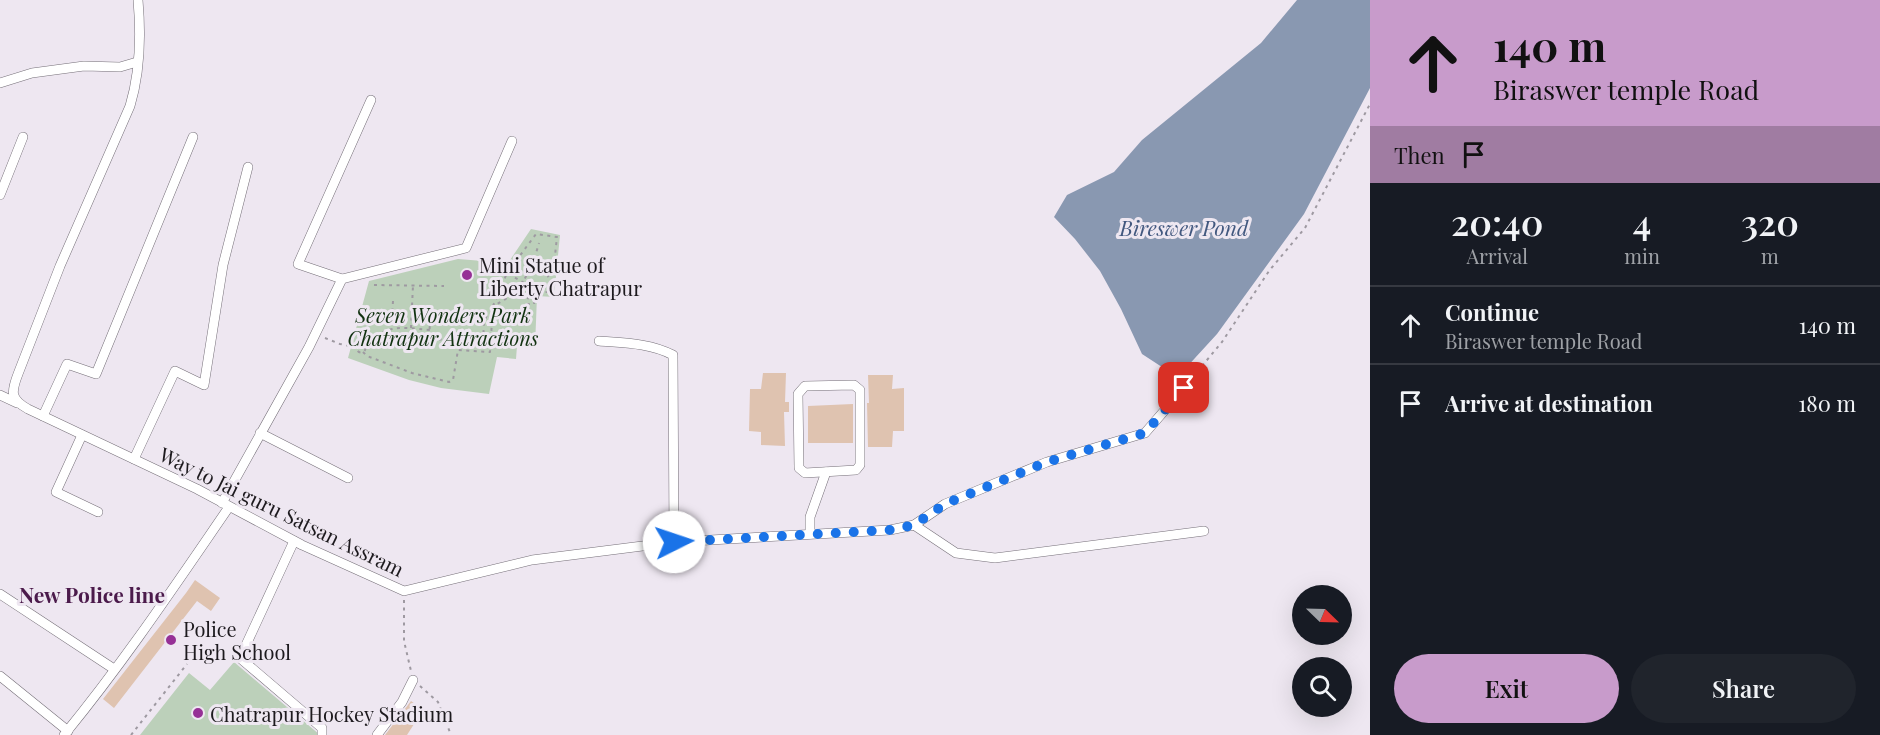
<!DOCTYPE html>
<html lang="en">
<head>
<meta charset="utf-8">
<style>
  body { margin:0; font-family:"Playfair Display",serif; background:#20242c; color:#f1f3f6; height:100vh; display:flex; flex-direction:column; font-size:22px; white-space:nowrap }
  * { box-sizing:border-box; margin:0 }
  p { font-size:20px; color:#9ea1a6 }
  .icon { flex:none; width:33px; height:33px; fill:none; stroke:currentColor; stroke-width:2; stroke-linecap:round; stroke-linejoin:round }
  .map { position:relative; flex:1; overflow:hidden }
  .drawer { display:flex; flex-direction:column; background:#171b24; width:510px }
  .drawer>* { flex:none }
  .top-card { background:#c89bcb; color:#111; overflow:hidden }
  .needle { width:39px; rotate:113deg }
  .tools { position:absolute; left:1292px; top:585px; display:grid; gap:12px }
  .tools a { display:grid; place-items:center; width:60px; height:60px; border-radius:50%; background:#171b24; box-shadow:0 6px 24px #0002; font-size:30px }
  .pin { position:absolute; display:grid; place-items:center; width:51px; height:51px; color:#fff; margin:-26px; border-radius:12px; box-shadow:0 3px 9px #0006 }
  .me { position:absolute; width:66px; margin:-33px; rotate:86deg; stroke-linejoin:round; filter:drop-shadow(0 0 4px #0008) }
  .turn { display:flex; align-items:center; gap:21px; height:126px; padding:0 24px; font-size:27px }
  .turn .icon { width:78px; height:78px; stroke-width:2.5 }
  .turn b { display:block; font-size:42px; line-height:51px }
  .then { display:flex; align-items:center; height:57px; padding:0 24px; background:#0003; gap:12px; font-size:22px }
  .eta { display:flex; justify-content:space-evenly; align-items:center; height:102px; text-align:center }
  .eta b { font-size:36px; font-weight:600; line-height:42px }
  .primary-button { display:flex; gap:12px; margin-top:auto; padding:12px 24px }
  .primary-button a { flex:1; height:69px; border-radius:36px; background:#c89bcb; color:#111; font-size:24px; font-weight:600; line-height:69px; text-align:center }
  .primary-button a+a { background:#20242c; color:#f1f3f6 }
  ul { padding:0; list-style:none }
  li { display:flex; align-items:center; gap:18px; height:78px; padding:0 24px; border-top:2px solid #363941 }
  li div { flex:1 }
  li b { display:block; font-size:22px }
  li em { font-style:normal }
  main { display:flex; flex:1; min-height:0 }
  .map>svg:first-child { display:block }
  .green { fill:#bcd0ba }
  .water { fill:#8998b1 }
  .building { fill:#dfc3b0 }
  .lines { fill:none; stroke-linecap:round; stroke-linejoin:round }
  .street-casing { stroke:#756f78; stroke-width:10 }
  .path { stroke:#9e99a1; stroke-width:2; stroke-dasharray:3 4.5; stroke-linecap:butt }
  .street { stroke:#fff; stroke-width:9 }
  .route { stroke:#1a73e8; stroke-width:10; stroke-dasharray:0 18 }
  .poi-dot { fill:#963096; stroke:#eee7f1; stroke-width:2 }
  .labels { text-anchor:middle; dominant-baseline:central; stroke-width:6; stroke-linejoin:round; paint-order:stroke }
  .poi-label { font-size:20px; fill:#1d1a1e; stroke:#eee7f1; text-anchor:start }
  .park-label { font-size:20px; font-style:italic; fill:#113210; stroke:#eee7f1 }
  .street-label { font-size:20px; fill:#1d1a1e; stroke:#eee7f1 }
  .water-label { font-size:21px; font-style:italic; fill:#42587f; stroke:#eee7f1 }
  .neighbourhood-label { font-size:21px; font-weight:bold; fill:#4b1a4b; stroke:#eee7f1 }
</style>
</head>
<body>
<main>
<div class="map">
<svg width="1370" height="735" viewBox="0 0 1370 735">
  <rect width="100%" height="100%" fill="#eee7f1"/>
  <!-- green -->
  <g class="green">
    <path d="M531,229l29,6 -6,62 -17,-1 -2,51 -18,-1 -1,13 -19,-2 -8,37 -48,-6 -32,-8 -61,-22 21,-77 89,-22 50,4z"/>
    <path d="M234,662l86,73h-180l49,-62 21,17z"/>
  </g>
  <!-- water -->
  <path class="water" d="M1297,0h73v88l-66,126 -87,120 -33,36 -19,-1 -23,-15 -21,-45 -21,-38 -25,-32 -21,-22 13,-22 47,-23 28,-32 119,-97z"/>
  <!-- building -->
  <g class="building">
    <path d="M763,373h23l-1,29h4v10h-5l1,34 -24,-1v-13l-12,-1 1,-42h11z"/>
    <path d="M868,375h25l-1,14 12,-1v43h-11l-1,16h-24l-1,-44h2z"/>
    <path d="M853,404v39h-45v-37z"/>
    <path d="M195,580l25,18 -9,13 -14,-10 -83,107 -11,-9 83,-106z"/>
    <path d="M411,701l12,9 -16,25h-22z"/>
  </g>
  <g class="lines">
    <defs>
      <g id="street">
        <path d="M138,0c3,34 2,73 -8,106l-70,160 -42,108c-7,18 -8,25 10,35l169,80 105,56 102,46 128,-31 142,-18 216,-12 24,-5 31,-21 102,-42 98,-29 52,-60"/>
        <path d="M0,83l32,-10 52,-7 36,1 17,-5"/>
        <path d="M0,195l23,-58"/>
        <path d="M342,279l-44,-15 73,-164"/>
        <path d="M599,341c25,2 51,2 74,14l1,187"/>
        <path d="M854,385l6,5v75l-4,5 -51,3 -6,-5 -1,-74 7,-8z"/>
        <path d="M0,395l17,8"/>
        <path d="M43,416l24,-52 29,10 97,-237"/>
        <path d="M260,433l88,45"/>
        <path d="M82,435l-26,57 42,20"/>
        <path d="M134,459l41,-88 29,14 19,-120 25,-98"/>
        <path d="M222,503l87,-156 33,-68 124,-31 46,-107"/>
        <path d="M914,525l42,28 39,5 209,-27"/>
        <path d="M810,534v-17l16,-45"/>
        <path d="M294,541l-54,117 82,70v7"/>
        <path d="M0,594l114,75"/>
        <path d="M0,676l68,55"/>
        <path d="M64,735c60,-73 112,-151 165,-228"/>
        <path d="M377,735l25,-33 11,-22"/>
      </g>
    </defs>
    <!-- street casing -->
    <use href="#street" class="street-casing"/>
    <!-- path -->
    <g class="path">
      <path d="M507,273l29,-39 21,3 -6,55h-16l-1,12h-7l3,-19"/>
      <path d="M374,285l70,1"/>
      <path d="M493,306l14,-33 21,12h22l-2,-8 5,-14 -20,-2"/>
      <path d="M484,321l-21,-1 -1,22 21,2 1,-23 3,-6 5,-1"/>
      <path d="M430,322l24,1 -1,17 -24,-1z"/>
      <path d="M411,328l2,-43"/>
      <path d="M325,338l15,6 16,3"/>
      <circle cx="361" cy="348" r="4.5"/>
      <path d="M361,344c5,-10 9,-22 3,-32l28,5 1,-16"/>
      <path d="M364,345c26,-21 34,-18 66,-15"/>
      <path d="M363,352l4,4 45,17 37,9 4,-2 5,-30 32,2 3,-46c28,-13 38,-34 46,-63"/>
      <path d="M1202,366l20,-24 47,-71 36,-43 65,-124"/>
      <path d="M404,600v41l7,30"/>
      <path d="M420,686l18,16 13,33"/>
      <path d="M131,735l56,-71"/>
    </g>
    <!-- street -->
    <use href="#street" class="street"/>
  </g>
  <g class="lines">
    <!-- route -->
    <path class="route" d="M674,542l216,-12 24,-5 31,-21 102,-42 98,-29 39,-45"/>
  </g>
  <!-- markers -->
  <g class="poi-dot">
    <circle cx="467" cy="275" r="6"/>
    <circle cx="171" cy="640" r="6"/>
    <circle cx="198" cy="713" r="6"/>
  </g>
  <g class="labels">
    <!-- poi labels -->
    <g class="poi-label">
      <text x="479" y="264">Mini Statue of<tspan x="479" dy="23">Liberty Chatrapur</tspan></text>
      <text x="183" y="628">Police<tspan x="183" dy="23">High School</tspan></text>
      <text x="210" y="713">Chatrapur Hockey Stadium</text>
    </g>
    <!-- park labels -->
    <g class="park-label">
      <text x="443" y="314">Seven Wonders Park<tspan x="443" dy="23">Chatrapur Attractions</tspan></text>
    </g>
    <!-- street labels -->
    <g class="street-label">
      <text transform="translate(282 511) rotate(26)">Way to Jai guru Satsan Assram</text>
    </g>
    <!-- water labels -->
    <g class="water-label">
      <text x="1184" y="227">Bireswer Pond</text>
    </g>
    <!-- neighbourhood labels -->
    <g class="neighbourhood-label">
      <text x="92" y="594">New Police line</text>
    </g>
  </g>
</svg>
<div class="tools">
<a><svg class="needle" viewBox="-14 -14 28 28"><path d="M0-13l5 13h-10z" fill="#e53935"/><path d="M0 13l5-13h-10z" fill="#9ea1a6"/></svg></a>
<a><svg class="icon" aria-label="search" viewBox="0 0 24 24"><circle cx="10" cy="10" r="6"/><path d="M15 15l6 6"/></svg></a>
</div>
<div class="pin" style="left:1184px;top:388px;background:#d93025"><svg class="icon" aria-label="arrive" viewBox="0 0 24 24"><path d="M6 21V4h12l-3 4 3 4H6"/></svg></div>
<svg class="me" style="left:674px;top:542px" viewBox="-20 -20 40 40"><circle r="19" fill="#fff"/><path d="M0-13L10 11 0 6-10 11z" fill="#1a73e8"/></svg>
</div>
<section class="drawer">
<div class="top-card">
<div class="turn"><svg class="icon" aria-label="ahead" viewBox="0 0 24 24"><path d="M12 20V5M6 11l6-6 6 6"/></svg><div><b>140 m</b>Biraswer temple Road</div></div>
<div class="then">Then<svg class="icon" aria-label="arrive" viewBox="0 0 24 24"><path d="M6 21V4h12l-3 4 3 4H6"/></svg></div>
</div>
<div class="eta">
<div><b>20:40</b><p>Arrival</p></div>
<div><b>4</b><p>min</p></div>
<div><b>320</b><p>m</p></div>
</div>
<ul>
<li><svg class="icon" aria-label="ahead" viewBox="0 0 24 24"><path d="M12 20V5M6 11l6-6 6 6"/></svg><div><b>Continue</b><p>Biraswer temple Road</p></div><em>140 m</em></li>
<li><svg class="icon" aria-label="arrive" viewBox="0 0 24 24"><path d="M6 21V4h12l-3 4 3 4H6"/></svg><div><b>Arrive at destination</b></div><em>180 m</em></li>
</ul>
<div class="primary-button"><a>Exit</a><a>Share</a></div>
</section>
</main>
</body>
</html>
